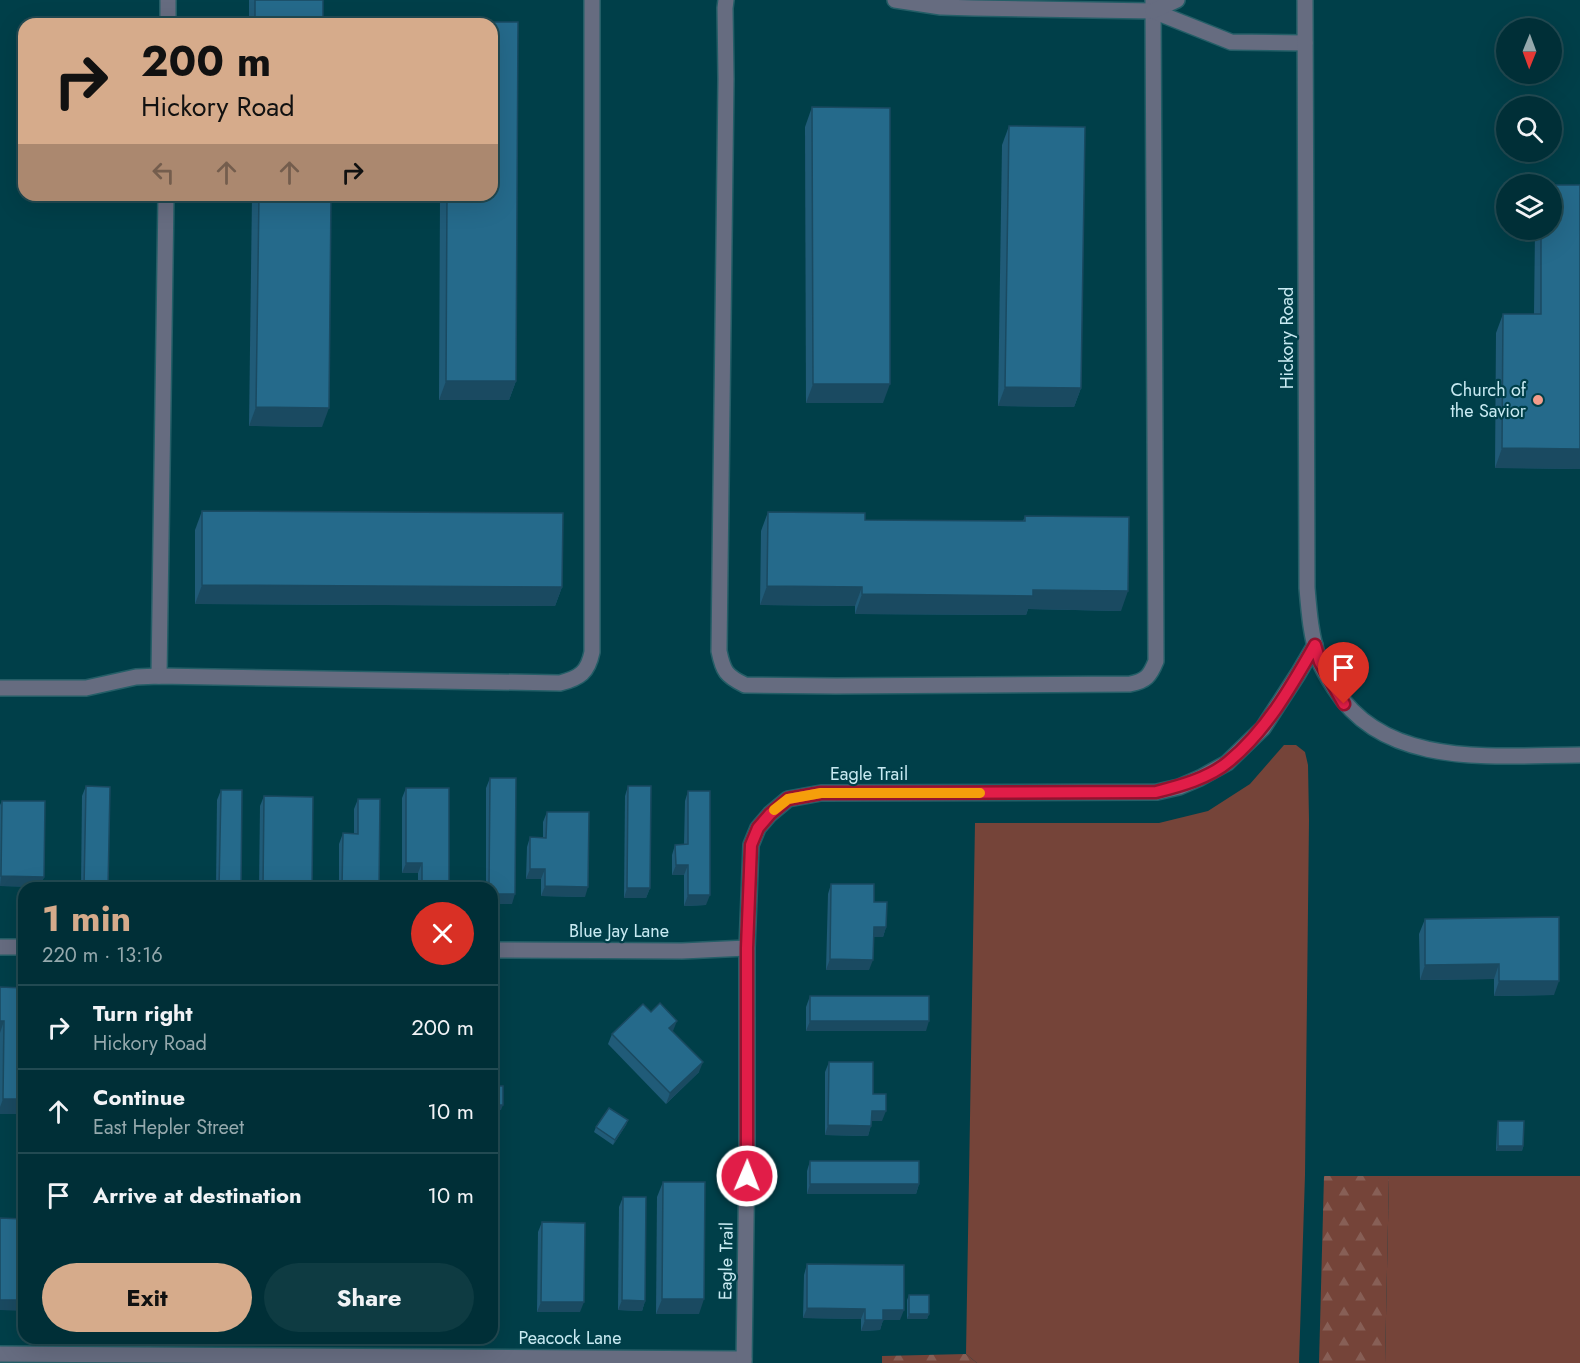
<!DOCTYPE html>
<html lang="en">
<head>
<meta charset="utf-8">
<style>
  body { margin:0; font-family:Jost,sans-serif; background:#0e3b42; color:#f1f3f6; height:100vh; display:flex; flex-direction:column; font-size:22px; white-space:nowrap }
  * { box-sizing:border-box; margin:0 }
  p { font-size:20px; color:#95a9ad }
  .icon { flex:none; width:33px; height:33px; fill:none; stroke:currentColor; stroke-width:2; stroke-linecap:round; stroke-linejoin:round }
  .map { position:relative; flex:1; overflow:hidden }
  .side { position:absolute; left:18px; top:882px; width:480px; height:462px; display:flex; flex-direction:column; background:#002f37; border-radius:18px; box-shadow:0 6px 24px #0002,0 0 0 2px #224a52 }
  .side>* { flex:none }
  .banner { position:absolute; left:18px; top:18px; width:480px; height:183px; border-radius:18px; box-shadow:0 6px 24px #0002,0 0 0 2px #224a52; background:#d6ab8b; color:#111; overflow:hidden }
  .needle { width:39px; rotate:181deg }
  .controls { position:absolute; left:1496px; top:18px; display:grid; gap:12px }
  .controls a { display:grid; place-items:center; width:66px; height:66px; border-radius:50%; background:#002f37; box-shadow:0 6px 24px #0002,0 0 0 2px #224a52; font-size:30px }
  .pin { position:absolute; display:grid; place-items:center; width:51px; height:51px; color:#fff; margin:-62px -26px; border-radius:50% 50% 50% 0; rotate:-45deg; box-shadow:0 0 6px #0007 }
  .pin .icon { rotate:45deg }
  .me { position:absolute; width:66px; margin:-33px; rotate:1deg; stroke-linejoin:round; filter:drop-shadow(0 0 4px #0008) }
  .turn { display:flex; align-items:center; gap:21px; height:126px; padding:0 24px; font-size:27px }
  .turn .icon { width:78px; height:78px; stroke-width:2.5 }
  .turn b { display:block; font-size:42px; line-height:51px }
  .lanes { display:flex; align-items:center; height:57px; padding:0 24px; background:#0003; justify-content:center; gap:30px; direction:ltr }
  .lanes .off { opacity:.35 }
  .round { display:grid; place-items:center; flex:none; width:63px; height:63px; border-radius:32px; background:#0e3b42 }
  .overview { display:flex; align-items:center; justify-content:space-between; height:102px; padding:0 24px }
  h1 { font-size:36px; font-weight:700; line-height:45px; color:#d6ab8b }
  .cta { display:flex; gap:12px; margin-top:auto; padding:12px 24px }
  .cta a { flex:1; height:69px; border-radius:36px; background:#d6ab8b; color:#111; font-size:24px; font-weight:700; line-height:69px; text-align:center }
  .cta a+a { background:#0e3b42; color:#f1f3f6 }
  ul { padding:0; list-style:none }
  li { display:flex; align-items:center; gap:18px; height:84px; padding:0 24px; border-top:2px solid #224a52 }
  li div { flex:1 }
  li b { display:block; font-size:22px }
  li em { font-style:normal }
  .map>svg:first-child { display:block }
  .grass { fill:#754439 }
  .forest { fill:url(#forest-firs) }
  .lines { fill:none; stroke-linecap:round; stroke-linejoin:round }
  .minor-casing { stroke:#245e67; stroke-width:18 }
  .minor { stroke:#666c80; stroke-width:15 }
  .wall { fill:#205b78 }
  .shaded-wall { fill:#1a4a61 }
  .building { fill:#256a8b; stroke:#1a4a61; stroke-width:1.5 }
  .route-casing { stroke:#92132f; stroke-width:15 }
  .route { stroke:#e11d48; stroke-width:10 }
  .slow { stroke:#f59e0b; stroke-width:10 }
  .poi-dot { fill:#f49d8b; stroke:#003f49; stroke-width:2 }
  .labels { text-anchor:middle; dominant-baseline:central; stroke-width:4.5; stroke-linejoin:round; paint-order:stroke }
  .street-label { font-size:18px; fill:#c8eaf2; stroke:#003f49 }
  .poi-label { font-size:18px; fill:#c8eaf2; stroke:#003f49; text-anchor:end }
</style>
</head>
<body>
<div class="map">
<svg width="1580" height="1363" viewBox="0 0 1580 1363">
  <defs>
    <pattern id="forest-firs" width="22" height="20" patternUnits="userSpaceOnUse" patternTransform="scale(1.5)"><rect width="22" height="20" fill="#754439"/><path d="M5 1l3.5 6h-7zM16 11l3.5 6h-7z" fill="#875f56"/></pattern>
  </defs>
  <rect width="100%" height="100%" fill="#003f49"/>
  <!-- grass -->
  <g class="grass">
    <path d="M1284,745h12l9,7 3,13 1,55 -4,355 -6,188h-322l-11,-9 9,-531h184l49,-12 42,-27z"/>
    <path d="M1389,1176h191v187h-195z"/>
  </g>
  <!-- forest -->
  <g class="forest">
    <path d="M1324,1176h65l-4,187h-66z"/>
    <path d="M966,1354l11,9h-95v-7z"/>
  </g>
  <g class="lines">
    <defs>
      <g id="minor">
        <path d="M726,0l-1,8 1,71 -7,572c4,20 7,25 26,34l91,1 294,-2c16,-3 20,-8 26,-23l-3,-661"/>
        <path d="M895,0l46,7 33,1 179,3 78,31 74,1"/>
        <path d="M1305,0l2,588c2,24 4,49 12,72 4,11 10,20 16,29 51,81 162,66 245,66"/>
        <path d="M1153,11l24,-11"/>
        <path d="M168,24v-24"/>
        <path d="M159,676l7,-481"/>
        <path d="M0,688h86l50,-11 23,-1 401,7c20,-5 28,-11 32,-31v-652"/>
        <path d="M0,947h24"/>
        <path d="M492,950l190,1 65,-3"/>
        <path d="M0,1354l744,5"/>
        <path d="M744,1363l3,-210v-205l4,-103 7,-17 12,-14 18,-15 33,-6 336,-1 22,-5 21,-9 27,-15 36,-35 35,-54 17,-29"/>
      </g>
    </defs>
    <!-- minor casing -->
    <use href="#minor" class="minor-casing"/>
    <!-- minor -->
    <use href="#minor" class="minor"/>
  </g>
  <!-- wall -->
  <g class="wall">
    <rect x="249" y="0" width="74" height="24"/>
    <path d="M448,22h70l-2,359 -7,19h-70l1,-205h52v-171h-45z"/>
    <path d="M812,107l71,296h-77l-1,-276z"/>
    <path d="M1009,126l72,262 -7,19 -76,-1 4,-261z"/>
    <path d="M1580,185v284l-85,-1 1,-135 7,-19h31l1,-84h16z"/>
    <path d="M252,195h79l-9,232 -73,-1z"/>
    <path d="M202,511l360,76 -7,19 -360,-2v-74z"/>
    <path d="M768,512l97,8 158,1 2,-5 96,95 -93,-2 -2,6 -171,-1v-8l-95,-1 1,-74z"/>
    <path d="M490,778l22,126 -20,-16h-6v-100z"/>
    <path d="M86,786l22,102h-27l1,-92z"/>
    <path d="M628,786l22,102 -4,10h-22l1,-102z"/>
    <path d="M406,788l43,100h-31v-15h-16v-75z"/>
    <path d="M221,790l20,98h-25l1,-88z"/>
    <path d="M688,791l18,114 -22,1v-31h-12v-20l3,-10 9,-1 1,-43z"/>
    <path d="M264,796l48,92h-53l1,-82z"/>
    <path d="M358,799l21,89h-40v-44l4,-11 11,1v-25z"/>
    <path d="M2,801l42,76 -4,10 -40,-1v-81z"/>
    <path d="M547,812l38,85 -44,-1v-17h-15l1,-32 3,-10h13v-15z"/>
    <path d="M831,884l43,18 12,25 -3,10h-9l-5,33h-43l2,-76z"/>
    <path d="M1425,919l129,76 -60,1v-17l-74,1 -1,-46z"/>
    <path d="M0,987l24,127h-24z"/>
    <path d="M810,996l116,35h-120v-24z"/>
    <path d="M651,1012l22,20 26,40 -33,32 -58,-60 4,-10z"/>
    <path d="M829,1062l44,32 9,27h-10l-4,15 -43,-1v-63z"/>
    <path d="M628,1120l-2,5 -13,20 -19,-13 2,-5z"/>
    <path d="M1498,1121l25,25 -1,5h-26l1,-25z"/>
    <path d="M810,1161l109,23 -3,10h-109v-23z"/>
    <path d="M663,1182l36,132h-43l1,-117z"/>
    <path d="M623,1197l22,104 -3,10 -24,-1 1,-103z"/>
    <path d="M542,1222l38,90h-43l1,-80z"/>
    <path d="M807,1264l93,56h-17l-3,10 -19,1v-12l-58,-1 1,-43z"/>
    <path d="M909,1295l20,19 -2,5h-20v-19z"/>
  </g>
  <!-- shaded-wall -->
  <g class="shaded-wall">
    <path d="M446,381h70l-7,19h-70z"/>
    <path d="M813,384h77l-7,19h-77z"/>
    <path d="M1005,387l76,1 -7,19 -76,-1z"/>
    <path d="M256,407l73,1 -7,19 -73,-1z"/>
    <path d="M1502,448l78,1v20l-85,-1z"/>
    <path d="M202,585l360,2 -7,19 -360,-2z"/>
    <path d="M767,586l95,1 -7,19 -95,-1z"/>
    <path d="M1033,590l95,1 -7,20 -93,-2 -2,6 -171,-1 7,-20z"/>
    <path d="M406,863h16l-4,10h-16z"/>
    <path d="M676,865h12l-4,10h-12z"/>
    <path d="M530,869h15l-4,10h-15z"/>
    <path d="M1,876l43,1 -4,10 -40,-1z"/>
    <path d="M545,886l43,1 -3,10 -44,-1z"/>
    <path d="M627,888h23l-4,10h-22z"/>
    <path d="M492,894h23l-3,10h-20z"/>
    <path d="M688,895h22l-4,10 -22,1z"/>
    <path d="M874,927h12l-3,10h-13z"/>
    <path d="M830,959l43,1 -4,10h-43z"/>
    <path d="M1499,964l-5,15 -74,1 5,-15z"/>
    <path d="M1499,981h60l-5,14 -60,1z"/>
    <path d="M0,1021h4l-4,12z"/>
    <path d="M677,1021l-4,10 -7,7 3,-10z"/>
    <path d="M810,1021h119l-3,10h-120z"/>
    <path d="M703,1062l-4,10 -33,32 4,-11z"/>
    <path d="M3,1099h21v15h-24v-7z"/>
    <path d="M492,1105h11l-2,5h-9z"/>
    <path d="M872,1111h14l-4,10h-14z"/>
    <path d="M628,1120l-2,5 -13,20 2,-5z"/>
    <path d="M828,1125l43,1 -3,10 -43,-1z"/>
    <path d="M1498,1146h25l-1,5h-26z"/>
    <path d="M810,1184h109l-3,10h-109z"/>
    <path d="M662,1299h42l-5,15h-43z"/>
    <path d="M0,1300h24v11l-24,-1z"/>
    <path d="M622,1300l23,1 -3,10 -24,-1z"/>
    <path d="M541,1302h43l-4,10h-43z"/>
    <path d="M807,1308l58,1 -4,10 -58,-1z"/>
    <path d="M883,1310h21l-4,10h-21z"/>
    <path d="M909,1314h20l-2,5h-20z"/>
    <path d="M865,1320h18l-3,10 -19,1z"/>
  </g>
  <!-- building -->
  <g class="building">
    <rect x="255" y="0" width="68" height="24"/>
    <path d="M448,22h70l-2,359h-70l1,-186h45v-171h-44z"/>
    <path d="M812,107l78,1v276h-77z"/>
    <path d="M1009,126l76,1 -4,261 -76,-1z"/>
    <path d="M1551,185h29v264l-78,-1 1,-134h38v-84h10z"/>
    <path d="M259,195h72l-2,213 -73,-1z"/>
    <path d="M202,511l361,2 -1,74 -360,-2z"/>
    <path d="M768,512l97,1v7l160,1v-5l104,1 -1,74 -95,-1v6l-171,-2v-7l-95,-1z"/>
    <path d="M490,778h26l-1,116h-23v-6h-3z"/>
    <path d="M86,786l24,1 -2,101h-24z"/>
    <path d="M628,786h23l-1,102h-23z"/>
    <path d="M406,788h43v100h-27v-25h-16z"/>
    <path d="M221,790h21l-1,98h-22z"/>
    <path d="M688,791h22v104h-22v-30h-12l-1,-20 13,-1z"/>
    <path d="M264,796l49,1 -1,91h-49z"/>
    <path d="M358,799h22l-1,89h-37l1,-55 15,1z"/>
    <path d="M2,801h43l-1,76 -43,-1z"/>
    <path d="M547,812h42l-1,75 -43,-1v-17h-15v-32l16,1z"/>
    <path d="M831,884h43v18h13l-1,25h-12l-1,33 -43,-1z"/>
    <path d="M1559,917v64h-60v-17l-74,1v-46z"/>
    <path d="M0,987l24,1v111h-21l1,-78h-4z"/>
    <rect x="810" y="996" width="119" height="25"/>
    <path d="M660,1003l17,18 -8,7 34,34 -33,31 -58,-59 31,-30 8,8z"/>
    <path d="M829,1062h44v32h13v17h-14l-1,15 -43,-1z"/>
    <rect x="492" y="1086" width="11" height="19"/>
    <path d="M609,1108l19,12 -13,20 -19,-13z"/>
    <path d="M1498,1121h26l-1,25h-25z"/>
    <rect x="810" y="1161" width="109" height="23"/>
    <path d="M663,1182h42l-1,117h-42z"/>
    <path d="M623,1197h23l-1,104 -23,-1z"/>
    <path d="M0,1218l24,1v81h-24z"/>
    <path d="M542,1222l43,1 -1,79h-43z"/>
    <path d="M807,1264l97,1v45h-21v10h-18v-11l-58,-1z"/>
    <rect x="909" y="1295" width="20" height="19"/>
  </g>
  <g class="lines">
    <defs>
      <path id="route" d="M747,1176v-228l4,-103 7,-17 12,-14 18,-15 33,-6 335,-1c24,-6 53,-14 72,-30 38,-31 63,-75 87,-117l5,17 24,42"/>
    </defs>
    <!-- route casing -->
    <use href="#route" class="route-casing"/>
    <!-- route -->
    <use href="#route" class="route"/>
    <!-- slow -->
    <path class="slow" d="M774,810l14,-11 33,-6h159"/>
  </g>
  <!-- markers -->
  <circle class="poi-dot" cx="1538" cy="400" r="6"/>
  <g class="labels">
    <!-- street labels -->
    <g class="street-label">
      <text transform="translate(1287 338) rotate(-90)">Hickory Road</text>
      <text x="869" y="774">Eagle Trail</text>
      <text x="619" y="931">Blue Jay Lane</text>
      <text transform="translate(726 1261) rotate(-89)">Eagle Trail</text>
      <text x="570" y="1338">Peacock Lane</text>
    </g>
    <!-- poi labels -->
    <g class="poi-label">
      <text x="1526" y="390">Church of<tspan x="1526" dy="21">the Savior</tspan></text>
    </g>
  </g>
</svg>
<div class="controls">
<a><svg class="needle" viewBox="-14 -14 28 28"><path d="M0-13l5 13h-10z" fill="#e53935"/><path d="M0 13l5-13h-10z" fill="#95a9ad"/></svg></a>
<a><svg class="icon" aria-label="search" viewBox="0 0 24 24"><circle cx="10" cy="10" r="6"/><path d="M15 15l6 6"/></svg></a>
<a><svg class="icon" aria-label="layers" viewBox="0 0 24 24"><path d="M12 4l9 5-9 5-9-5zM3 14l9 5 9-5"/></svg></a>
</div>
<div class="pin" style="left:1344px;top:704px;background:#d93025"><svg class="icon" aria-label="arrive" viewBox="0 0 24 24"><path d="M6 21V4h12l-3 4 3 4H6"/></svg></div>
<svg class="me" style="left:747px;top:1176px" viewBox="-20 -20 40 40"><circle r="17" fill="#e11d48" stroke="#fff" stroke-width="3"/><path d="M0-11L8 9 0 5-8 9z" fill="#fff"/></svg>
<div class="banner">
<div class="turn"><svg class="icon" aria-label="right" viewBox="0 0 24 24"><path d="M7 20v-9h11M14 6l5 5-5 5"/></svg><div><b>200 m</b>Hickory Road</div></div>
<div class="lanes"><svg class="icon off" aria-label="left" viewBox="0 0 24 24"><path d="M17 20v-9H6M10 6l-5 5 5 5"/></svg><svg class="icon off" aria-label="ahead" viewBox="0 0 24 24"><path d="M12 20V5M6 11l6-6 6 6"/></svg><svg class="icon off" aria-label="ahead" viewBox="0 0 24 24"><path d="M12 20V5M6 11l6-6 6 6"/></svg><svg class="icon" aria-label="right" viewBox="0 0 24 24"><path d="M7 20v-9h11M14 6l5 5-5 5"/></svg></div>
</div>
<section class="side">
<div class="overview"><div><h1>1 min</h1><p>220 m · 13:16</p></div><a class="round" style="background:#d93025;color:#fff"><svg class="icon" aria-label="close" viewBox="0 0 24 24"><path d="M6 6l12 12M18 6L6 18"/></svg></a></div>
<ul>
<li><svg class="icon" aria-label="right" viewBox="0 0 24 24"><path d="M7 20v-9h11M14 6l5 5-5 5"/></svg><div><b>Turn right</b><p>Hickory Road</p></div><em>200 m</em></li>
<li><svg class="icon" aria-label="ahead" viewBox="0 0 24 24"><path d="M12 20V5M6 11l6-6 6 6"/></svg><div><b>Continue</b><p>East Hepler Street</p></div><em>10 m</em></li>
<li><svg class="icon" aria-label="arrive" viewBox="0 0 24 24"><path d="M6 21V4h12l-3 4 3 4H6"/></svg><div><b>Arrive at destination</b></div><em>10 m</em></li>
</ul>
<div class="cta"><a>Exit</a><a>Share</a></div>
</section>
</div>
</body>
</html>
